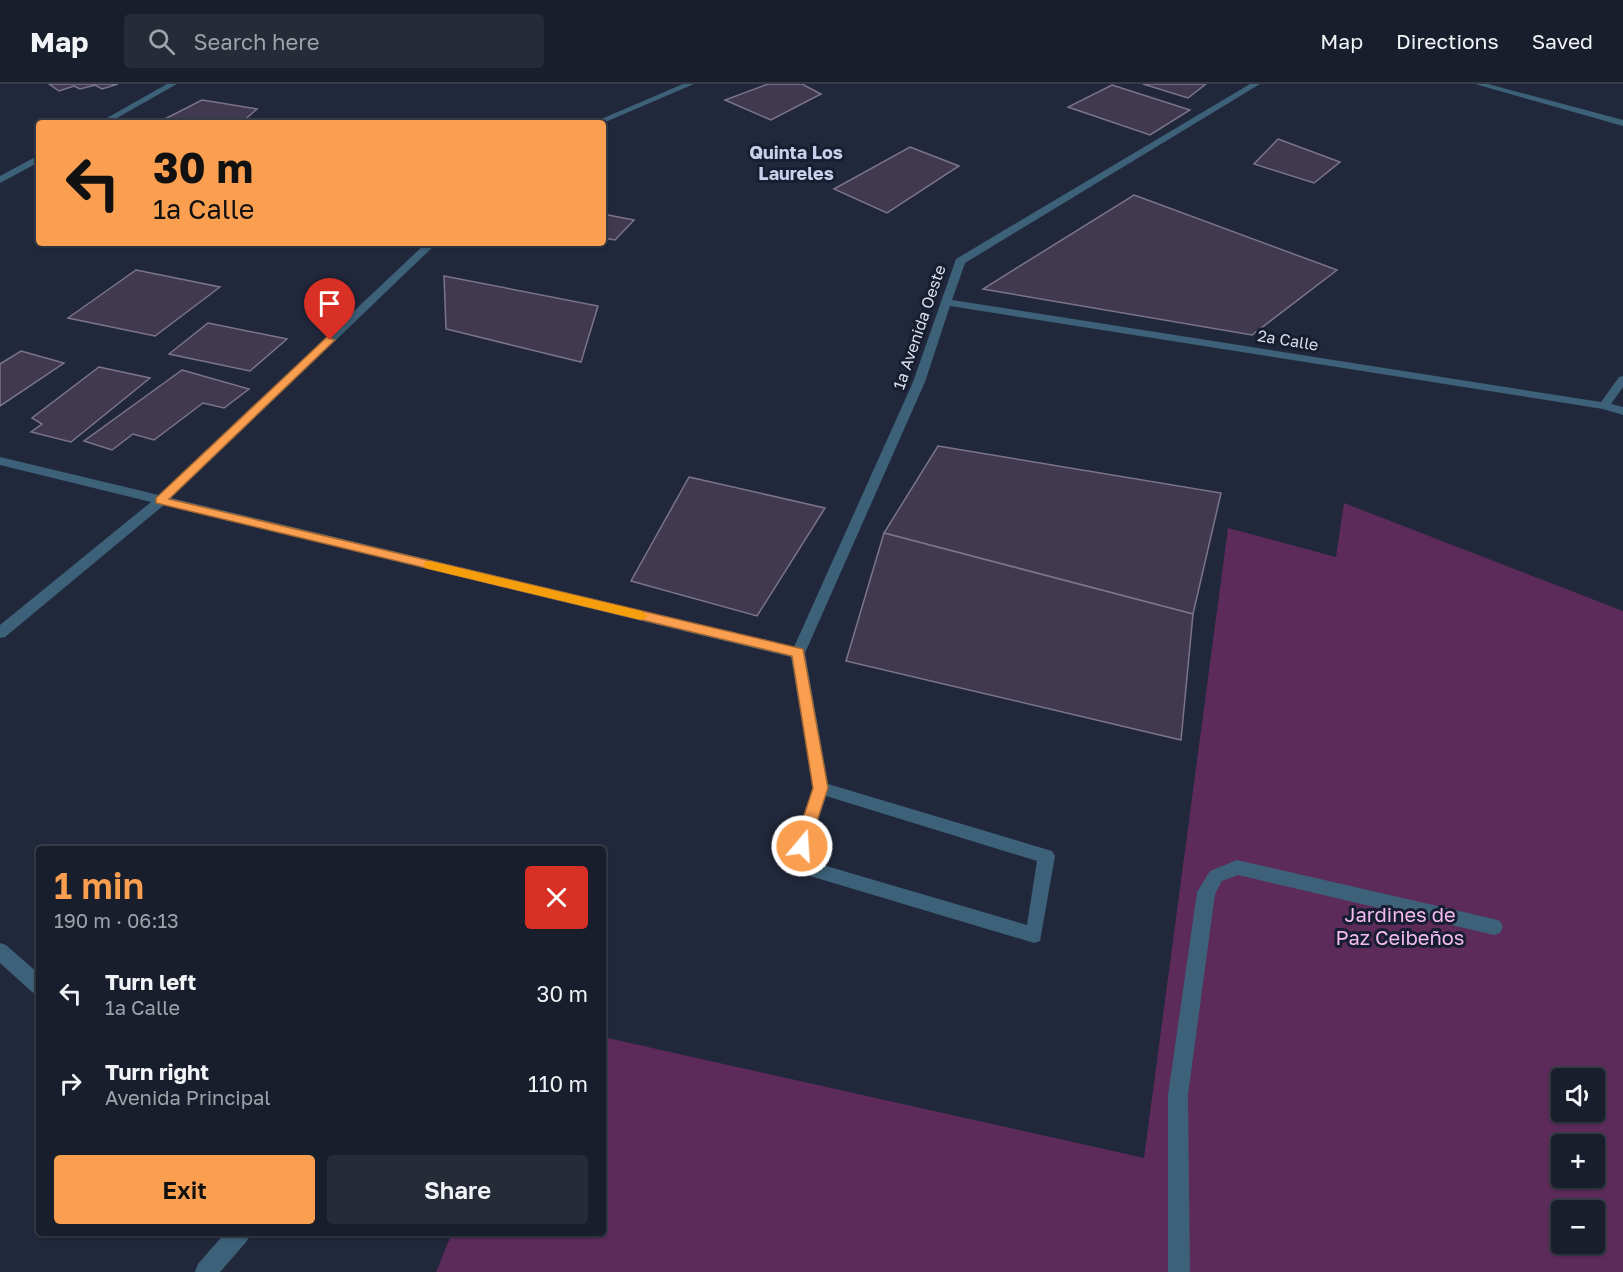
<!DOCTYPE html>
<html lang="en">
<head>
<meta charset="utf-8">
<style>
  body { margin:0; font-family:"Golos Text",sans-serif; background:#262b38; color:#f1f3f6; height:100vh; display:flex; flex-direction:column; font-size:22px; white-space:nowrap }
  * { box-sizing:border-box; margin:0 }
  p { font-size:20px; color:#9fa2a9 }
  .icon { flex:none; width:33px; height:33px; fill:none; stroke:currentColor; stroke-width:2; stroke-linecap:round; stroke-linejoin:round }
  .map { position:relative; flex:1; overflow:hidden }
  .sheet { position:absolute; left:36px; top:762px; width:570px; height:390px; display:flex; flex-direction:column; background:#191e2c; border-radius:6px; box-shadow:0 2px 4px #0004,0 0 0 2px #373c48 }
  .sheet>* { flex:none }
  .banner { position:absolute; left:36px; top:36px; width:570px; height:126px; border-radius:6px; box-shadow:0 2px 4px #0004,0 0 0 2px #373c48; background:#fa9f4f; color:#111; overflow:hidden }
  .buttons { position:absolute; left:1551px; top:984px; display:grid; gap:12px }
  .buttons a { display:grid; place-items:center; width:54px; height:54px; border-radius:6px; background:#191e2c; box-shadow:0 2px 4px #0004,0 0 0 2px #373c48; font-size:30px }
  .pin { position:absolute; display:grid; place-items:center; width:51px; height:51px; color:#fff; margin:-62px -26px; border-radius:50% 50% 50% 0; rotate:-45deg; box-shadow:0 0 6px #0007 }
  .pin .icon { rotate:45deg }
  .me { position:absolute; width:66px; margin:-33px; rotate:18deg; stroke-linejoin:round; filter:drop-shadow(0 0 4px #0008) }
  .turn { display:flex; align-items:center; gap:21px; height:126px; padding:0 18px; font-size:27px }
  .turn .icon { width:78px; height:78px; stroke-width:2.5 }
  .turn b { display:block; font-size:42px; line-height:51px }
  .round { display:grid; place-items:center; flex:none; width:63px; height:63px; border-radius:6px; background:#262b38 }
  .summary { display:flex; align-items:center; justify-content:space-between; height:102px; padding:0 18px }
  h1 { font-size:36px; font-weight:600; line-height:45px; color:#fa9f4f }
  .primary-button { display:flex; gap:12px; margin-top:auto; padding:12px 18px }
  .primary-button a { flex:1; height:69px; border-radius:6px; background:#fa9f4f; color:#111; font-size:24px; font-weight:600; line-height:69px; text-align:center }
  .primary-button a+a { background:#262b38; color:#f1f3f6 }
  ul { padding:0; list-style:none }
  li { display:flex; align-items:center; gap:18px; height:90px; padding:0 18px }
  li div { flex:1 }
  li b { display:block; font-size:22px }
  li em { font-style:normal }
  header { display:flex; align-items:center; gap:36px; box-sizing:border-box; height:84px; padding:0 30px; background:#191e2c; border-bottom:2px solid #373c48 }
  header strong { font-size:28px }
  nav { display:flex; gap:33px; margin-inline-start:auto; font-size:21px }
  .search { width:420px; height:54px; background:#262b38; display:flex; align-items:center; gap:15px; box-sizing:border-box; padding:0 21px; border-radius:6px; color:#9fa2a9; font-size:22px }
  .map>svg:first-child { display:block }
  .green { fill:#5c2b5a; fill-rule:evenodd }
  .building { fill:#40394f; stroke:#7b748c; stroke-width:1.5 }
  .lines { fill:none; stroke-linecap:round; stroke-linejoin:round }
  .minor { fill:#3c6179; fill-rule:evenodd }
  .route { fill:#fa9f4f; stroke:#a26733; stroke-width:1.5 }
  .slow { fill:#f59e0b }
  .labels { text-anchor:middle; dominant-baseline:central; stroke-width:6; stroke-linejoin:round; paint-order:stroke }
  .far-street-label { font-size:16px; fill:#dadfec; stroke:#181e31 }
  .far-neighbourhood-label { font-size:18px; font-weight:bold; fill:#c7d1eb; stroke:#181e31 }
  .park-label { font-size:20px; fill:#f4bbf0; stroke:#181e31 }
</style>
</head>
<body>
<header>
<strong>Map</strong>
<div class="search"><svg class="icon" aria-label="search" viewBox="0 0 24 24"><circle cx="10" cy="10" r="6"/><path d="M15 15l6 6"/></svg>Search here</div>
<nav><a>Map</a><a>Directions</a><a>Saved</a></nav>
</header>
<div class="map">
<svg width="1623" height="1188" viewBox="0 0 1623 1188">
  <rect width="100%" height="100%" fill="#21283b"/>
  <!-- green -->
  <path class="green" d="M1344,419l279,108v661h-1187l16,-39h151v-196l541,121 84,-630 108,29zM1562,994h32v34h-32zM1562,1060h32v34h-32zM1562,1126h32v34h-32z"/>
  <!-- building -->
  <g class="building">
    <path d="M49,0h69l-16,5 -7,-4 -15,4 -6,-3 -15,5z"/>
    <path d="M768,0h34l19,10 -50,26 -46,-20z"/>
    <path d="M1143,0h63l-18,14z"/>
    <path d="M1112,1l78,25 -40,25 -82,-28z"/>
    <path d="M202,16l55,9 -16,14h-84z"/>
    <path d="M1278,55l62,23 -26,21 -60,-19z"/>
    <path d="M910,63l49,19 -72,47 -53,-24z"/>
    <path d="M1134,111l203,75 -85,65 -269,-46z"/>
    <path d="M603,130l31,6 -19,20 -12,-2z"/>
    <path d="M136,186l84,17 -65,49 -87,-18z"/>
    <path d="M444,192l154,30 -17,56 -135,-33z"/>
    <path d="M208,239l79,16 -37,32 -81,-17z"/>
    <path d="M21,267l43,12 -64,43v-42z"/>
    <path d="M99,283l51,11 -79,64 -40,-10 11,-8 -10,-6z"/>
    <path d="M182,286l67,19 -25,19 -21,-5 -49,37 -21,-6 -21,16 -28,-9z"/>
    <path d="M938,362l283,47 -28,121 -309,-81z"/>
    <path d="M689,393l136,31 -68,108 -126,-35z"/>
    <path d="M884,449l309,81 -12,126 -335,-79z"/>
  </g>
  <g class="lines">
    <!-- minor -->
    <g class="minor">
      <path d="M167,0h10l-69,39h-10z"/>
      <path d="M683,0h11l-91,39h-11z"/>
      <path d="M1250,0h10l-295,179 -13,37 649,102 18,-25 4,-1v11l-12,17 12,3v8l-20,-6 -653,-103 -25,76 -120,271 23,131 224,67 3,5 -15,85 -6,2 -244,-73 -3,-5 26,-77 -22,-131 -627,-152 -159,132 -5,1v-13l151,-123 -151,-37v-8l159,38 267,-252h11l-266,255 623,149 119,-265 43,-123zM826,712l211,65 -10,64 -221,-65z"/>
      <path d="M1475,0h13l135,36v6z"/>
      <path d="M39,71v7l-39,21v-7z"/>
      <path d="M1237,776l257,59 6,2 3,6 -3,6 -6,2 -256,-60 -16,6 -7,13 -27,201 2,177h-22v-177l29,-203 13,-21z"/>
      <path d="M0,859l6,2 33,29v21l-7,-3 -32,-29z"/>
      <path d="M225,1149h25l-3,8 -27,31h-25l3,-8z"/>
    </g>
  </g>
  <!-- route -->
  <path class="route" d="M327,253l8,3 -166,159 634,150 25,139 -21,63 -5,2 -6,-2 -2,-5 19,-58 -21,-132 -636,-153v-5z"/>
  <!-- slow -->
  <path class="slow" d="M430,477l211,50 7,5 -7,4 -216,-52 -1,-3 1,-3z"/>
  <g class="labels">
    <!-- far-street labels -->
    <g class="far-street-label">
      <text transform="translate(919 243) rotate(-71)">1a Avenida Oeste</text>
      <text transform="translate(1288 256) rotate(9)">2a Calle</text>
    </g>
    <!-- far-neighbourhood labels -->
    <g class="far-neighbourhood-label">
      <text x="796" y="68">Quinta Los<tspan x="796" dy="21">Laureles</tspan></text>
    </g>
    <!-- park labels -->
    <g class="park-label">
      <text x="1400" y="830">Jardines de<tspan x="1400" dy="23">Paz Ceibeños</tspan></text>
    </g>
  </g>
</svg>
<div class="buttons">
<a><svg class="icon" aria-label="sound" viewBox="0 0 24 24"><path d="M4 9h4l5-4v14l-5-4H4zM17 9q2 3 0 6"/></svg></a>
<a>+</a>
<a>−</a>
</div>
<div class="pin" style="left:330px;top:256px;background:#d93025"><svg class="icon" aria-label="arrive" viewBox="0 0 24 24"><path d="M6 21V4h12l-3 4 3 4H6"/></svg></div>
<svg class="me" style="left:802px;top:762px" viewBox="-20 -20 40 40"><circle r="17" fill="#fa9f4f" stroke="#fff" stroke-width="3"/><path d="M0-11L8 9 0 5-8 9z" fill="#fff"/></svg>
<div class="banner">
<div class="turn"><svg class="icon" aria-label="left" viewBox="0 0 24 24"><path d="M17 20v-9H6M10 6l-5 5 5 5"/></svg><div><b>30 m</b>1a Calle</div></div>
</div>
<section class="sheet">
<div class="summary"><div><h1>1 min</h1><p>190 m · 06:13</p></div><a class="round" style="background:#d93025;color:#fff"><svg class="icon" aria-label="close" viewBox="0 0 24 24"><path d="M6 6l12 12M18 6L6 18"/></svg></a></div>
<ul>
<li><svg class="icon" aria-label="left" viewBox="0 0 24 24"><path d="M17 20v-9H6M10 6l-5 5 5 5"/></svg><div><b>Turn left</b><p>1a Calle</p></div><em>30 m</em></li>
<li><svg class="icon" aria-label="right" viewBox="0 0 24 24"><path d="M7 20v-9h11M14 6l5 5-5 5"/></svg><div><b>Turn right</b><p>Avenida Principal</p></div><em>110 m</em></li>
</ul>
<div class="primary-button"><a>Exit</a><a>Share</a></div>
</section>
</div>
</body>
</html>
